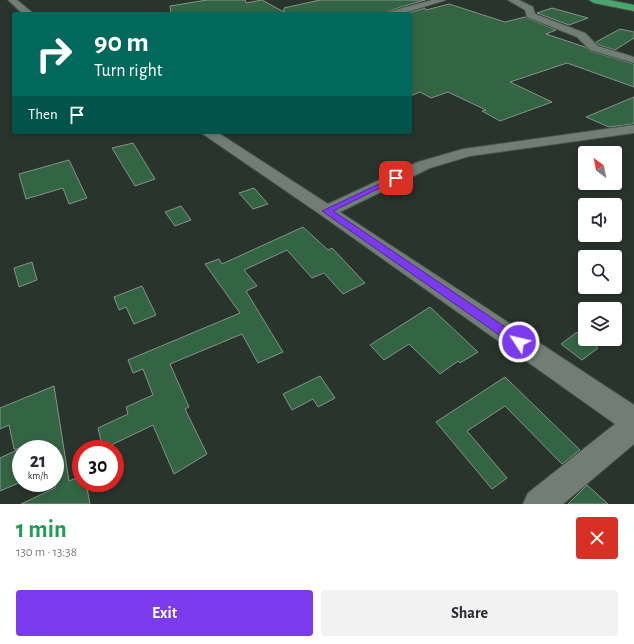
<!DOCTYPE html>
<html lang="en">
<head>
<meta charset="utf-8">
<style>
  body { margin:0; font-family:"Alegreya Sans",sans-serif; background:#f2f2f3; color:#2b2b33; height:100vh; display:flex; flex-direction:column; font-size:15px; white-space:nowrap }
  * { box-sizing:border-box; margin:0 }
  p { font-size:13px; color:#7c7c81 }
  .icon { flex:none; width:22px; height:22px; fill:none; stroke:currentColor; stroke-width:2; stroke-linecap:round; stroke-linejoin:round }
  .map { position:relative; height:504px; overflow:hidden }
  .side { display:flex; flex-direction:column; background:#fff; flex:1 }
  .side>* { flex:none }
  .hud { position:absolute; left:12px; top:12px; width:400px; height:122px; border-radius:4px; box-shadow:0 2px 6px #0003; background:#00695c; color:#fff; overflow:hidden }
  .needle { width:26px; rotate:328deg }
  .controls { position:absolute; left:578px; top:146px; display:grid; gap:8px }
  .controls a { display:grid; place-items:center; width:44px; height:44px; border-radius:4px; background:#fff; box-shadow:0 2px 6px #0003; font-size:20px }
  .speed { position:absolute; left:12px; top:440px; display:flex; gap:8px; font-size:20px; font-weight:700; text-align:center }
  .speed>* { display:grid; place-content:center; width:52px; height:52px; border-radius:50%; background:#fff; box-shadow:0 2px 6px #0003; line-height:1 }
  .speed small { font-size:10px; font-weight:400 }
  .speed .limit { border:6px solid #d22; background:#fff; color:#111 }
  .pin { position:absolute; display:grid; place-items:center; width:34px; height:34px; color:#fff; margin:-17px; border-radius:8px; box-shadow:0 2px 6px #0006 }
  .me { position:absolute; width:44px; margin:-22px; rotate:305deg; stroke-linejoin:round; filter:drop-shadow(0 0 3px #0008) }
  .turn { display:flex; align-items:center; gap:14px; height:84px; padding:0 16px; font-size:18px }
  .turn .icon { width:52px; height:52px; stroke-width:2.5 }
  .turn b { display:block; font-size:28px; line-height:34px }
  .then { display:flex; align-items:center; height:38px; padding:0 16px; background:#0003; gap:8px; font-size:15px }
  .round { display:grid; place-items:center; flex:none; width:42px; height:42px; border-radius:4px; background:#f2f2f3 }
  .headline { display:flex; align-items:center; justify-content:space-between; height:68px; padding:0 16px }
  h1 { font-size:24px; font-weight:700; line-height:30px; color:#1e9e55 }
  .cta { display:flex; gap:8px; margin-top:auto; padding:8px 16px }
  .cta a { flex:1; height:46px; border-radius:4px; background:#7c3aed; color:#fff; font-size:16px; font-weight:700; line-height:46px; text-align:center }
  .cta a+a { background:#f2f2f3; color:#2b2b33 }
  .map>svg:first-child { display:block }
  .building { fill:#336444; stroke:#869389 }
  .lines { fill:none; stroke-linecap:round; stroke-linejoin:round }
  .street-casing { stroke:#47514a; stroke-width:2 }
  .highway-casing { stroke:#47514a; stroke-width:2 }
  .street { fill:#727e75; fill-rule:evenodd }
  .highway { fill:#49a66c; fill-rule:evenodd }
  .route { fill:#7c3aed; stroke:#51269a }
</style>
</head>
<body>
<div class="map">
<svg width="634" height="504" viewBox="0 0 634 504">
  <rect width="100%" height="100%" fill="#29342c"/>
  <!-- building -->
  <g class="building">
    <path d="M207,0h38l1,3 16,-3 22,12v-4l36,-8h105l-37,11 -4,3h-213l-1,-8z"/>
    <path d="M449,4l56,18 20,-5 31,13 -10,4 39,13 5,4 44,13v23l-67,-24 -57,19 42,20 -52,19 -18,-10 4,-1 -38,-18 -17,6 -11,-6 -10,4v-82h-4l19,-6 1,2z"/>
    <path d="M552,8l36,10 -19,7 -32,-12z"/>
    <path d="M620,29l14,3v6l-19,12 -16,-5 -3,-3z"/>
    <path d="M634,97v26l-2,1 -23,3 -23,-10z"/>
    <path d="M133,143l22,36 -20,7 -23,-38z"/>
    <path d="M69,160l18,38 -18,6 -6,-16 -37,11 -7,-25z"/>
    <path d="M254,188l14,16 -15,5 -14,-16z"/>
    <path d="M181,206l10,14 -16,6 -10,-14z"/>
    <path d="M303,227l25,23 4,-2 33,35 -22,11 -19,-21 -12,5 -25,-28 -43,20 13,16 -11,5 37,61 -25,11 -16,-29 -72,30 19,43 -4,2 22,45 -33,20 -21,-49 -50,24 -5,-21 30,-14 -2,-7 27,-12 -10,-26 -10,4 -5,-13 112,-47 -35,-49 14,-5 3,5z"/>
    <path d="M32,262l5,18 -18,7 -5,-19z"/>
    <path d="M142,286l14,29 -22,9 -8,-17 -7,3 -5,-13z"/>
    <path d="M430,307l48,45 -18,11 -2,-2 -18,13 -31,-30 -25,16 -14,-15z"/>
    <path d="M577,332l21,16 -16,12 -21,-16z"/>
    <path d="M320,376l15,22 -17,9 -5,-8 -21,11 -9,-16z"/>
    <path d="M505,377l75,73 -18,14 -57,-58 -38,25 40,47 -15,11 -56,-67z"/>
    <path d="M54,386l15,95 12,-5v7h5l4,21h-69l34,-16v-39h-34v33l-21,9v-33l19,-9h-5l-5,-24 -9,4v-21z"/>
    <path d="M587,485l21,19h-40z"/>
  </g>
  <g class="lines">
    <defs>
      <g id="street">
        <path d="M8,0h9l17,14h-11z"/>
        <path d="M432,0h14l-45,14h-15l2,-2z"/>
        <path d="M508,0h11l14,7 2,7 50,19 13,13 36,11v6l-44,-13 -13,-13 -50,-20 -2,-7z"/>
        <path d="M634,125v8l-164,23 -40,12 -90,44 294,193v39l-71,60h-40l5,-11 87,-69 -294,-209 -121,-83h17l111,72 90,-42 45,-13z"/>
      </g>
      <path id="highway" d="M589,0h20l25,5v6l-40,-8z"/>
    </defs>
    <!-- street casing -->
    <use href="#street" class="street-casing"/>
    <!-- highway casing -->
    <use href="#highway" class="highway-casing"/>
    <!-- street -->
    <use href="#street" class="street"/>
    <!-- highway -->
    <use href="#highway" class="highway"/>
  </g>
  <!-- route -->
  <path class="route" d="M394,177l6,1 -67,33 190,128 1,3 -1,4h-8l-193,-135z"/>
</svg>
<div class="controls">
<a><svg class="needle" viewBox="-14 -14 28 28"><path d="M0-13l5 13h-10z" fill="#e53935"/><path d="M0 13l5-13h-10z" fill="#7c7c81"/></svg></a>
<a><svg class="icon" aria-label="sound" viewBox="0 0 24 24"><path d="M4 9h4l5-4v14l-5-4H4zM17 9q2 3 0 6"/></svg></a>
<a><svg class="icon" aria-label="search" viewBox="0 0 24 24"><circle cx="10" cy="10" r="6"/><path d="M15 15l6 6"/></svg></a>
<a><svg class="icon" aria-label="layers" viewBox="0 0 24 24"><path d="M12 4l9 5-9 5-9-5zM3 14l9 5 9-5"/></svg></a>
</div>
<div class="speed"><div>21<small>km/h</small></div><div class="limit">30</div></div>
<div class="pin" style="left:396px;top:178px;background:#d93025"><svg class="icon" aria-label="arrive" viewBox="0 0 24 24"><path d="M6 21V4h12l-3 4 3 4H6"/></svg></div>
<svg class="me" style="left:519px;top:342px" viewBox="-20 -20 40 40"><circle r="17" fill="#7c3aed" stroke="#fff" stroke-width="3"/><path d="M0-11L8 9 0 5-8 9z" fill="#fff"/></svg>
<div class="hud">
<div class="turn"><svg class="icon" aria-label="right" viewBox="0 0 24 24"><path d="M7 20v-9h11M14 6l5 5-5 5"/></svg><div><b>90 m</b>Turn right</div></div>
<div class="then">Then<svg class="icon" aria-label="arrive" viewBox="0 0 24 24"><path d="M6 21V4h12l-3 4 3 4H6"/></svg></div>
</div>
</div>
<section class="side">
<div class="headline"><div><h1>1 min</h1><p>130 m · 13:38</p></div><a class="round" style="background:#d93025;color:#fff"><svg class="icon" aria-label="close" viewBox="0 0 24 24"><path d="M6 6l12 12M18 6L6 18"/></svg></a></div>
<div class="cta"><a>Exit</a><a>Share</a></div>
</section>
</body>
</html>
